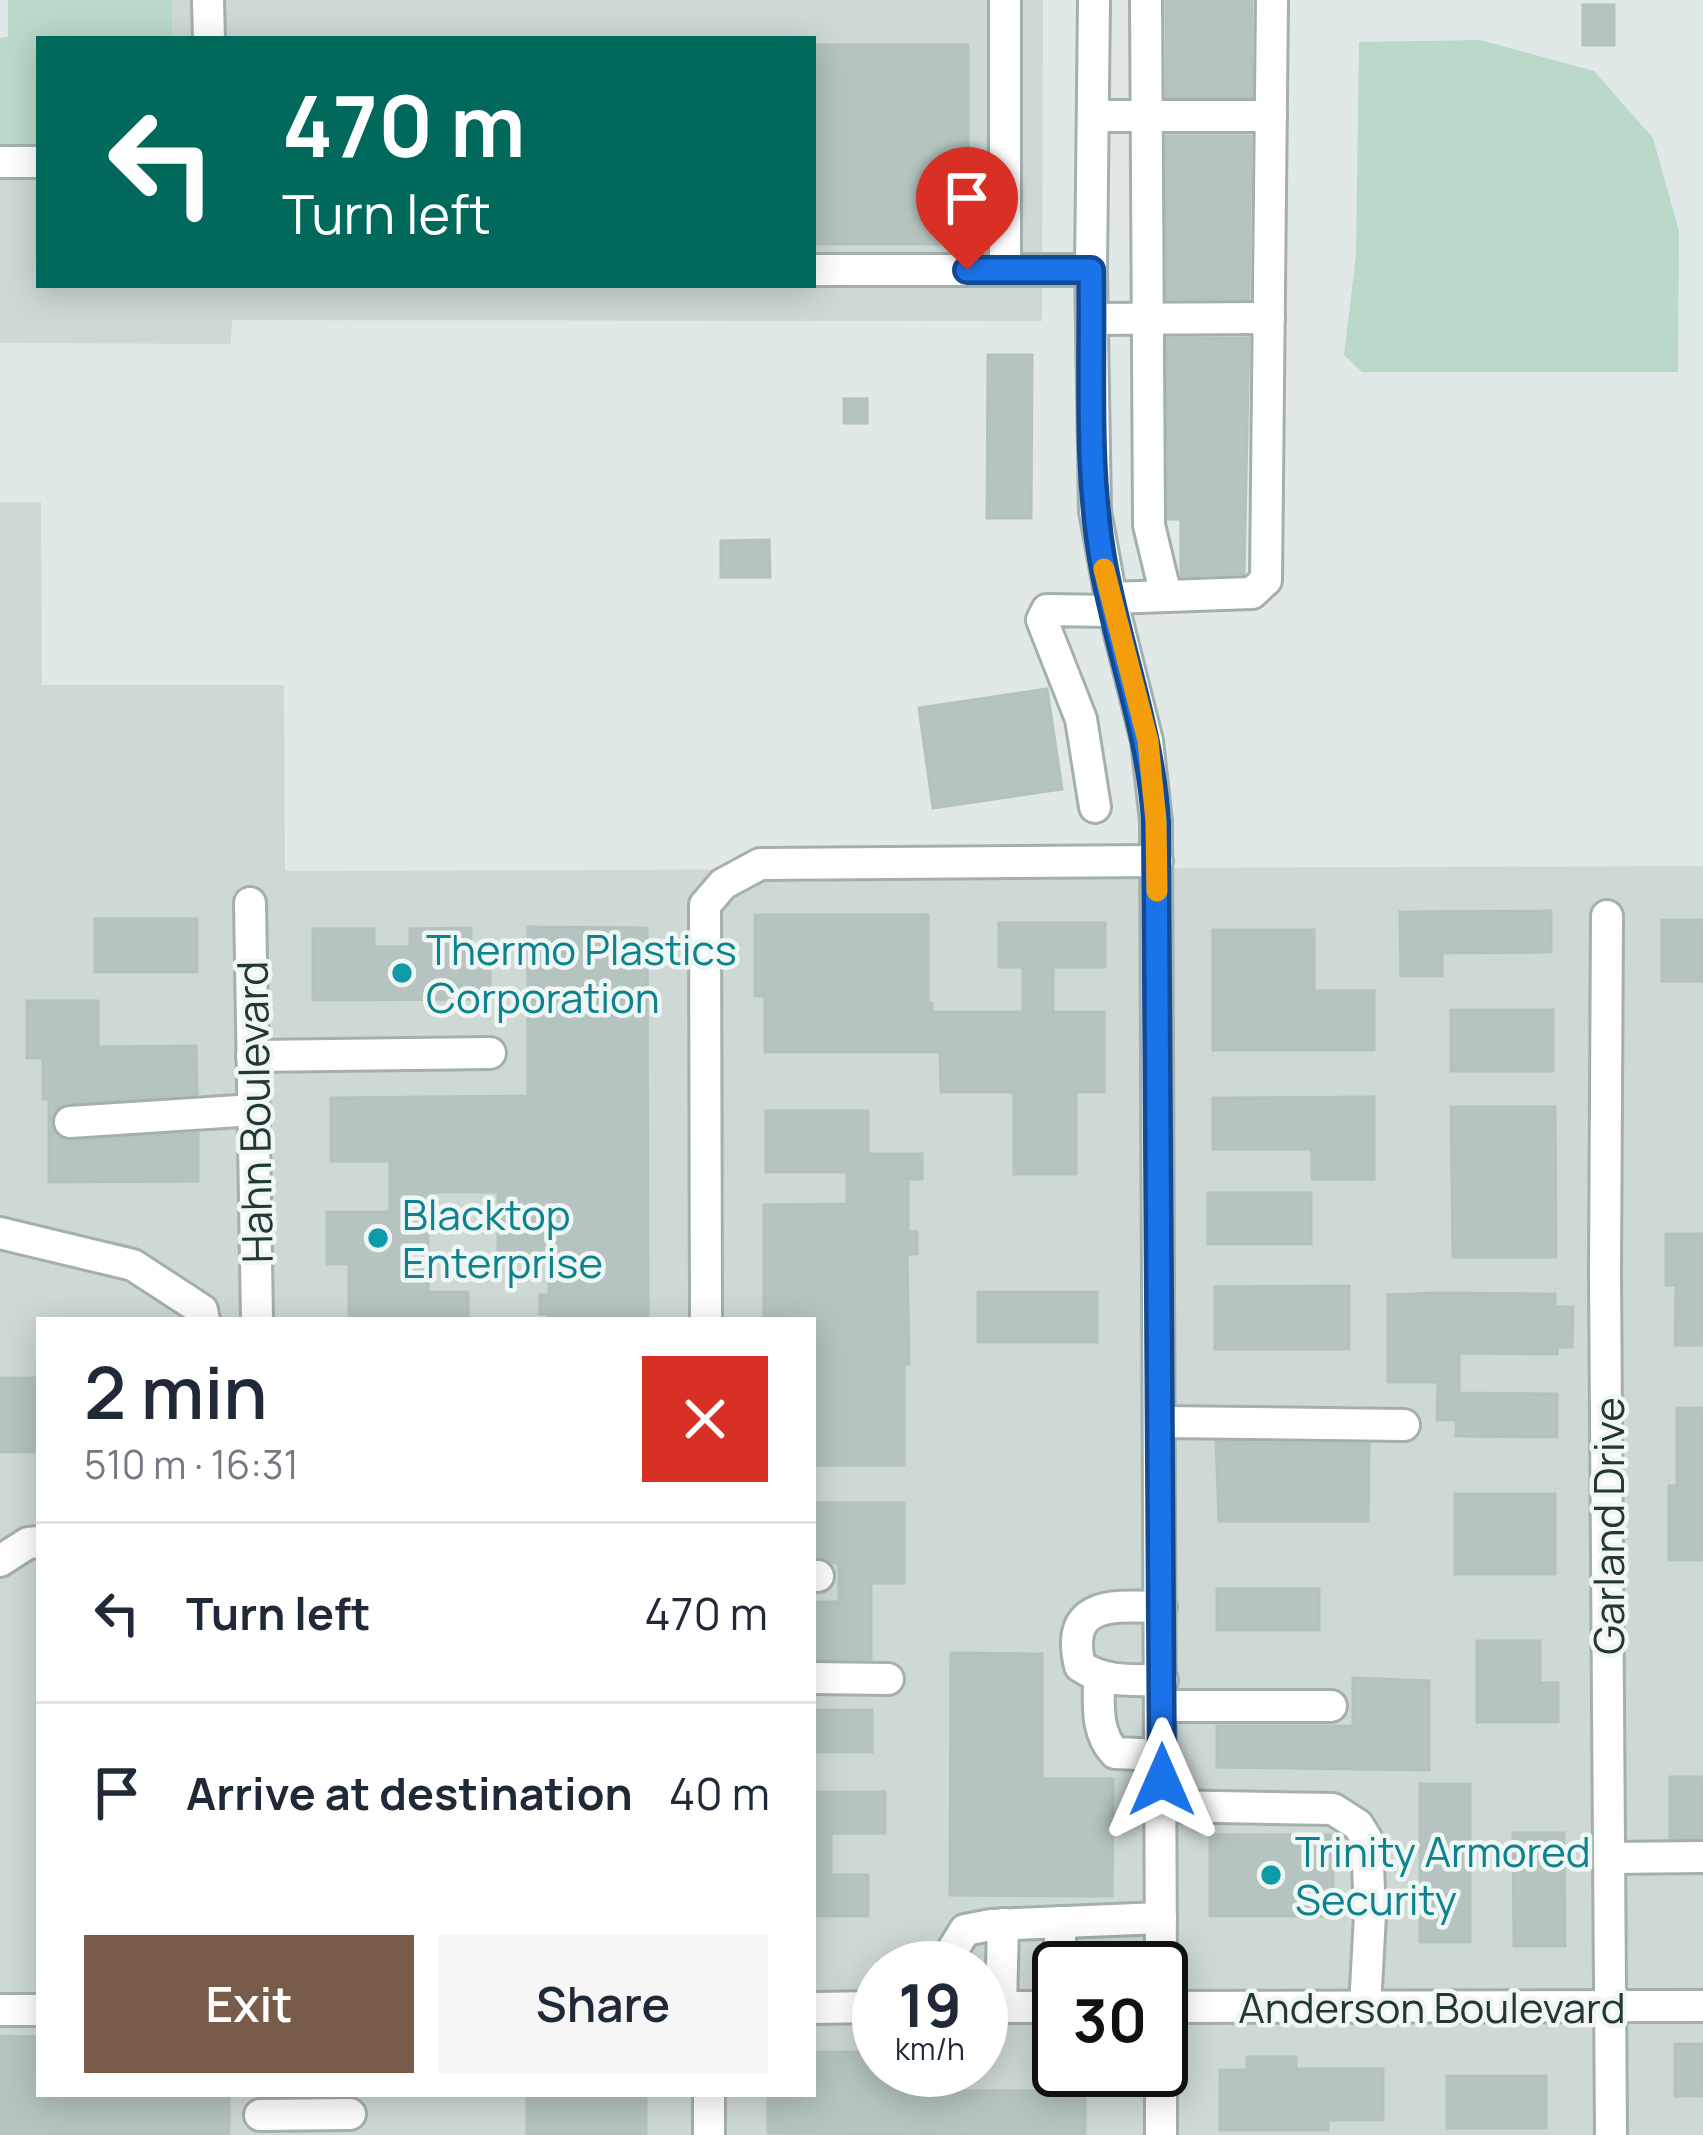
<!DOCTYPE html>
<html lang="en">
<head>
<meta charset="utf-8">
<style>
  body { margin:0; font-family:Manrope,sans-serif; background:#f6f6f7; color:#1f2937; height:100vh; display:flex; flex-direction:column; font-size:45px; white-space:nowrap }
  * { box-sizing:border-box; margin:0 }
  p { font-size:39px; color:#747a83 }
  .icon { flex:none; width:66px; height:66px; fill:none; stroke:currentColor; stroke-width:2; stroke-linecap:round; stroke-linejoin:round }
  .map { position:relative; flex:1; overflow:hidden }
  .panel { position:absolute; left:36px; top:1317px; width:780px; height:780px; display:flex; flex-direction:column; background:#fff; border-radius:0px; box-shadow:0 6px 30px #0003 }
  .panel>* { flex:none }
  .guide { position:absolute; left:36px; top:36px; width:780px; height:252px; border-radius:0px; box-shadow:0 6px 30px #0003; background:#00695c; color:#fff; overflow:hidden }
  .speed { position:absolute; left:852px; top:1941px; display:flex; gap:24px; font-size:60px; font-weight:700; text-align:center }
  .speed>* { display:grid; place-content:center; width:156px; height:156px; border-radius:50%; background:#fff; box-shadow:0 6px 30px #0003; line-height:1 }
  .speed small { font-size:30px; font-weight:400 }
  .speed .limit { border:6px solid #111; border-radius:18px; background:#fff; color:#111 }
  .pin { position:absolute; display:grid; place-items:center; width:102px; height:102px; color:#fff; margin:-123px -51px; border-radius:50% 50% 50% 0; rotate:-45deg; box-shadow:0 0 12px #0007 }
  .pin .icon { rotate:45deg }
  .me { position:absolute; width:132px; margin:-66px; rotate:0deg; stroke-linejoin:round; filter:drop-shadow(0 0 9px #0008) }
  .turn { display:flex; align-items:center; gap:42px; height:252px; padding:0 48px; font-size:54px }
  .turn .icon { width:156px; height:156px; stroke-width:2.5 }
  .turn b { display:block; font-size:84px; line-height:102px }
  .round { display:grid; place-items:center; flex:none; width:126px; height:126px; border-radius:0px; background:#f6f6f7 }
  .overview { display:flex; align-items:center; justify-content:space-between; height:204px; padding:0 48px }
  h1 { font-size:72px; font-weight:600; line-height:90px }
  .action { display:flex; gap:24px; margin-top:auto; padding:24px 48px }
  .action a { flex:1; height:138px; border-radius:0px; background:#795b49; color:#fff; font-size:48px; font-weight:600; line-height:138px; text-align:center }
  .action a+a { background:#f6f6f7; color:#1f2937 }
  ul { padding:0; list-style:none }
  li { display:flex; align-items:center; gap:36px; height:180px; padding:0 48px; border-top:3px solid #e0e1e3 }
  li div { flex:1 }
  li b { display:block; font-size:45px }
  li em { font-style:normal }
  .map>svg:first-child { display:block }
  .built { fill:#ced9d6; fill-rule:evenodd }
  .green { fill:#bad9c8 }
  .building { fill:#b5c4c0; stroke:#b3c2bf; stroke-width:3 }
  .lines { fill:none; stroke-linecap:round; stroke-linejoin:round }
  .minor-casing { stroke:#a3b0ae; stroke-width:36 }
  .minor { stroke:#fff; stroke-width:30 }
  .route-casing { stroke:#114b97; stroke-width:30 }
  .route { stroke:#1a73e8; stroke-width:21 }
  .slow { stroke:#f59e0b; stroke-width:21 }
  .culture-dot { fill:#0f9aa8; stroke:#f0f6f4; stroke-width:4.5 }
  .labels { text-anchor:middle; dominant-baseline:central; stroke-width:9; stroke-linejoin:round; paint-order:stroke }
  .culture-label { font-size:42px; fill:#0d838f; stroke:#f0f6f4; text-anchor:start }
  .street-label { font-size:42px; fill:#223836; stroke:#f0f6f4 }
</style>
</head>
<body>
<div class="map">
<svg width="1703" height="2135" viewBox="0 0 1703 2135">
  <rect width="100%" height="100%" fill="#e0e9e7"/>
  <!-- built -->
  <g class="built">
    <path d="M172,0h871l-1,321 -810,-1 -1,24 -231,-1v-196h39v138h774v-246h-641z"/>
    <path d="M0,502h41l1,183h242l1,186 1418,-5v1269h-1703zM39,1320h774v774h-774zM879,1968h102v102h-102zM1059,1968h102v102h-102z"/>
  </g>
  <!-- green -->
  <g class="green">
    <path d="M8,0h164v39h-133v108h-39v-109l8,-1z"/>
    <path d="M1480,40l114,31 59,67 26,93 -1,141h-316l-18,-17 12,-100 3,-213z"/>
  </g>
  <!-- building -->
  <g class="building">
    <rect x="1166" y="0" width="86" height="97"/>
    <rect x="1583" y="5" width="31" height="40"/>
    <rect x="813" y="45" width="155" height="199"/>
    <path d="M1166,136h85l-2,163h-82z"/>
    <path d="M1167,338h82l-5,236 -63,2v-57h-13z"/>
    <path d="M988,355h44l-1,163h-44z"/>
    <rect x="844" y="399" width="23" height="24"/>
    <path d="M769,540l1,37h-49v-36z"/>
    <path d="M1047,689l15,100 -129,19 -14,-100z"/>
    <path d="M1551,911v41l-109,1v23h-41l-1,-64z"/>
    <path d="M755,915h173v88h4v9h91v-45h-24v-44h106v44h-52v45h51v80h-28v82h-62v-82h-73l-1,-40h-175v-56h-10z"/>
    <rect x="95" y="919" width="102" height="53"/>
    <rect x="1662" y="920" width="41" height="61"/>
    <path d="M528,927l119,1 1,392h-100v-6h-8v-19h9v-33h-51v-70h-70v100h40v28h-119v-56h-22v-52h63v-51h-59v-63l197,-2z"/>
    <path d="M471,928v19h19v52l-177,1v-71h61v18h36v-18z"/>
    <path d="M1213,930h101v61h60v59h-161z"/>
    <path d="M27,1001h71v46l98,-1 1,48 -128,9 -11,4 -7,15 4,12 16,7 127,-8v48l-149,1v-83h-6v-41h-16z"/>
    <rect x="1451" y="1010" width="102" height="61"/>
    <path d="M1374,1097v82h-62v-30h-99v-51z"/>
    <path d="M1451,1107h104l1,150h-103z"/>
    <path d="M766,1111h102v43h54v25h-14v53h9v22h-10l2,110h-5v101h-91v-145h-49v-115l83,-1v-32h-81z"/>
    <rect x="1208" y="1193" width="103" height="51"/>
    <path d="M1666,1234h37v111h-28l1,-60h-10z"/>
    <path d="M1349,1286v63h-134v-62z"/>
    <rect x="978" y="1292" width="119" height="50"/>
    <path d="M1436,1293l119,1v13h18l-1,40h-14l-1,7 -98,-1v40l98,1v43l-101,-1 1,-16h-20l1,-38h-50v-87z"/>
    <rect x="0" y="1378" width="39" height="74"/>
    <path d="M1677,1408h26v152h-34v-74h8z"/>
    <path d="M1216,1442l153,2 -1,77h-149z"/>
    <rect x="1455" y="1494" width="100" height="80"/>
    <path d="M813,1503h91v80h-33v76h-58v-57h26v-38l-26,-8z"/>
    <rect x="1217" y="1589" width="102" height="41"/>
    <path d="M1477,1641h63v42h18v39h-81z"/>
    <path d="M951,1653l91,1v125h71l-1,117 -162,-1z"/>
    <path d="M1353,1678l76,3v89l-212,-3v-41h136z"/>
    <rect x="813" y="1710" width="59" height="42"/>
    <rect x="1670" y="1777" width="33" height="61"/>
    <rect x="1420" y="1784" width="50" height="158"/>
    <path d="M813,1792h72v41h-54v42h37v41h-55z"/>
    <path d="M1513,1833h51l1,113h-51z"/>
    <rect x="1210" y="1835" width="123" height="81"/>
    <path d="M0,2036l39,1v57h190v41h-229z"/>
    <rect x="1675" y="2044" width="28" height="52"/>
    <path d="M813,2052h66v18h38v21h168v44l-317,-2v-39h45z"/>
    <path d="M1247,2057h49v12h87v51h-55v10h-108v-60h27z"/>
    <rect x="1447" y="2076" width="99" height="52"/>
    <rect x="527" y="2094" width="119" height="41"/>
  </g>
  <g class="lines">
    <defs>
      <g id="minor">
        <path d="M208,0l1,39"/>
        <path d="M1005,0v270"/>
        <path d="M1094,0l-3,270 4,241 16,87 36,143 9,80 5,1147"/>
        <path d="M1146,0l3,525 17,71"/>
        <path d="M1094,116h177"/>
        <path d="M0,162h39"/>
        <path d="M813,270h278"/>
        <path d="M1092,319l177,-1"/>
        <path d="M1111,598l141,-5 14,-13 6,-580"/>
        <path d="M1095,807l-14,-88 -39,-99 5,-10 67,1"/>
        <path d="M250,903l7,417"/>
        <path d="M1607,916l-2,356 6,863"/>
        <path d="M252,1056l238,-3"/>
        <path d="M70,1122l184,-12"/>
        <path d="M0,1233l133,32 69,45 2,10"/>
        <path d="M706,1320l-1,-415 18,-21 37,-20 397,-3"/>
        <path d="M1161,1422l243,3"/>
        <path d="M0,1561l28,-18 11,-1"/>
        <path d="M813,1576h5"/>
        <path d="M1161,1607c-47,-1 -97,-7 -81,59 25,17 53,14 82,14"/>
        <path d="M1099,1676c0,27 -4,56 16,77l47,2"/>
        <path d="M813,1678l75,1"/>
        <path d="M1162,1706h169"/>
        <path d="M1161,1806l172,3 25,16 9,15 3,75 -5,92"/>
        <path d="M1610,1858l93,-1"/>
        <path d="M1060,1922v46"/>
        <path d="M951,1968l1,-17 13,-21 26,-5 170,-7"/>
        <path d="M981,2007h78"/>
        <path d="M1001,2007l2,-83"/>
        <path d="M1161,2007l542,-1"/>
        <path d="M813,2008l66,-1"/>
        <path d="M0,2010h39"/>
        <path d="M709,2094v41"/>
        <path d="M260,2115l90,-1"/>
        <path d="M1161,2135v-65"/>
      </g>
    </defs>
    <!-- minor casing -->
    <use href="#minor" class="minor-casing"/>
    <!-- minor -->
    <use href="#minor" class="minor"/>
  </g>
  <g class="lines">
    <defs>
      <path id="route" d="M967,270h124c2,96 -5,193 11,288 15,89 48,171 54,263l6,959"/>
    </defs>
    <!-- route casing -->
    <use href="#route" class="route-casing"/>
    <!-- route -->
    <use href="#route" class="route"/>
    <!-- slow -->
    <path class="slow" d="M1104,569l44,172 8,80 1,70"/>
  </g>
  <!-- markers -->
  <g class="culture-dot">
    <circle cx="402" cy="973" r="12"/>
    <circle cx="378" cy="1238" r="12"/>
    <circle cx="1271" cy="1875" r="12"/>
  </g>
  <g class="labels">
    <!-- culture labels -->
    <g class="culture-label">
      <text x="426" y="949">Thermo Plastics<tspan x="426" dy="48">Corporation</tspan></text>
      <text x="402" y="1214">Blacktop<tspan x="402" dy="48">Enterprise</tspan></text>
      <text x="1295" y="1851">Trinity Armored<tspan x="1295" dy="48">Security</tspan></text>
    </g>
    <!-- street labels -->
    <g class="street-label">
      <text transform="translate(254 1112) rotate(-91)">Hahn Boulevard</text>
      <text transform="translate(1608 1526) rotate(-90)">Garland Drive</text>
      <text x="1432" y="2007">Anderson Boulevard</text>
    </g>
  </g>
</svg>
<div class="speed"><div>19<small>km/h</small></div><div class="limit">30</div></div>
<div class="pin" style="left:967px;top:270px;background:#d93025"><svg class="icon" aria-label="arrive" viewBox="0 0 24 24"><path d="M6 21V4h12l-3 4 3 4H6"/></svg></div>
<svg class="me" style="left:1162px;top:1780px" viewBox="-20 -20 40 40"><path d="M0-17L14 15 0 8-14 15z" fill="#1a73e8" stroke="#fff" stroke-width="4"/></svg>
<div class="guide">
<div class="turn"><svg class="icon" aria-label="left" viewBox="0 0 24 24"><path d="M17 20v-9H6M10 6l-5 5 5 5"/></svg><div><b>470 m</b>Turn left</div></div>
</div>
<section class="panel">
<div class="overview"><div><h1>2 min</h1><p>510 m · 16:31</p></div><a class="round" style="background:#d93025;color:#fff"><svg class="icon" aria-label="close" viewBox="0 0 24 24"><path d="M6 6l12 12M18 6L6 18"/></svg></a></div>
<ul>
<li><svg class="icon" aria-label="left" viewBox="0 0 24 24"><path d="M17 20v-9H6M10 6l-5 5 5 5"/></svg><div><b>Turn left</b></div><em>470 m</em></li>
<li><svg class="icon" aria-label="arrive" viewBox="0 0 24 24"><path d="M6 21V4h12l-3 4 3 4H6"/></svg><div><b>Arrive at destination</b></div><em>40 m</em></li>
</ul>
<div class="action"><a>Exit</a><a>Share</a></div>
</section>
</div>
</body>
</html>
